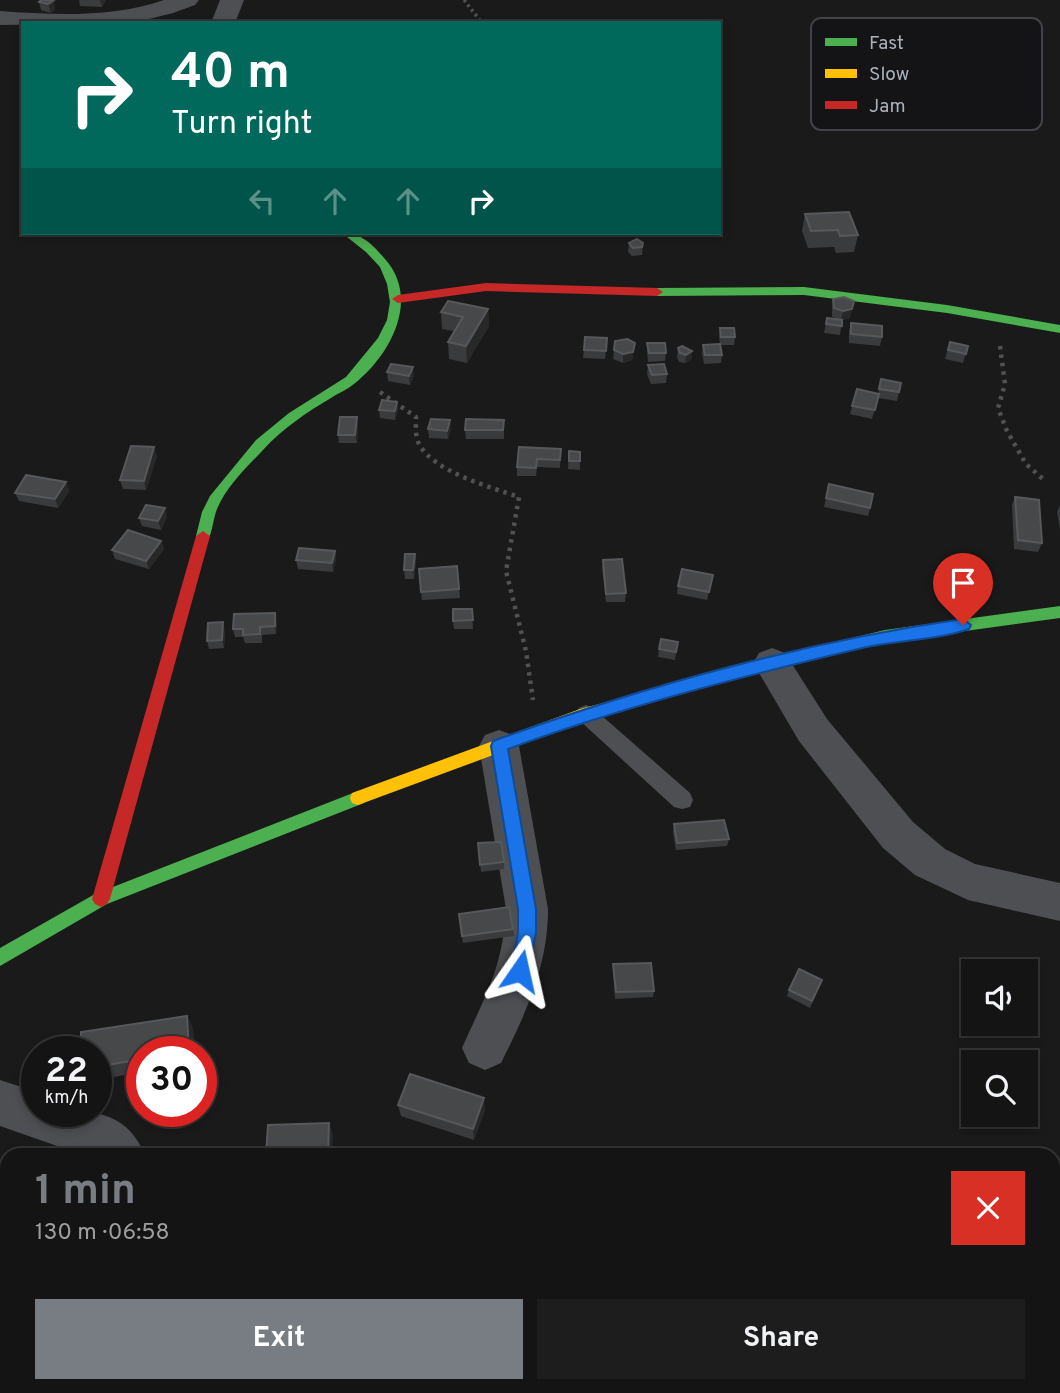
<!DOCTYPE html>
<html lang="en">
<head>
<meta charset="utf-8">
<style>
  body { margin:0; font-family:Overpass,sans-serif; background:#1d1d1d; color:#f1f3f6; height:100vh; display:flex; flex-direction:column; font-size:26px; white-space:nowrap }
  * { box-sizing:border-box; margin:0 }
  p { font-size:23px; color:#9d9ea0 }
  .icon { flex:none; width:38px; height:38px; fill:none; stroke:currentColor; stroke-width:2; stroke-linecap:round; stroke-linejoin:round }
  .map { position:relative; flex:1; overflow:hidden }
  .details { position:absolute; left:0px; top:1148px; width:1060px; height:245px; display:flex; flex-direction:column; background:#141414; border-radius:21px 21px 0 0; box-shadow:0 4px 10px #0003,0 0 0 2px #333334 }
  .details>* { flex:none }
  .guide { position:absolute; left:21px; top:21px; width:700px; height:214px; border-radius:0px; box-shadow:0 4px 10px #0003,0 0 0 2px #333334; background:#00695c; color:#fff; overflow:hidden }
  .tools { position:absolute; left:961px; top:959px; display:grid; gap:14px }
  .tools a { display:grid; place-items:center; width:77px; height:77px; border-radius:0px; background:#141414; box-shadow:0 4px 10px #0003,0 0 0 2px #333334; font-size:35px }
  .speed { position:absolute; left:21px; top:1036px; display:flex; gap:14px; font-size:35px; font-weight:700; text-align:center }
  .speed>* { display:grid; place-content:center; width:91px; height:91px; border-radius:50%; background:#141414; box-shadow:0 4px 10px #0003,0 0 0 2px #333334; line-height:1 }
  .speed small { font-size:18px; font-weight:400 }
  .speed .limit { border:10px solid #d22; background:#fff; color:#111 }
  .pin { position:absolute; display:grid; place-items:center; width:60px; height:60px; color:#fff; margin:-72px -30px; border-radius:50% 50% 50% 0; rotate:-45deg; box-shadow:0 0 7px #0007 }
  .pin .icon { rotate:45deg }
  .me { position:absolute; width:77px; margin:-38px; rotate:11deg; stroke-linejoin:round; filter:drop-shadow(0 0 5px #0008) }
  .turn { display:flex; align-items:center; gap:24px; height:147px; padding:0 35px; font-size:32px }
  .turn .icon { width:91px; height:91px; stroke-width:2.5 }
  .turn b { display:block; font-size:49px; line-height:60px }
  .lanes { display:flex; align-items:center; height:66px; padding:0 35px; background:#0003; justify-content:center; gap:35px; direction:ltr }
  .lanes .off { opacity:.35 }
  .round { display:grid; place-items:center; flex:none; width:74px; height:74px; border-radius:0px; background:#1d1d1d }
  .overview { display:flex; align-items:center; justify-content:space-between; height:119px; padding:0 35px }
  h1 { font-size:42px; font-weight:700; line-height:52px; color:#787c83 }
  .primary-button { display:flex; gap:14px; margin-top:auto; padding:14px 35px }
  .primary-button a { flex:1; height:80px; border-radius:0px; background:#787c83; color:#fff; font-size:28px; font-weight:700; line-height:80px; text-align:center }
  .primary-button a+a { background:#1d1d1d; color:#f1f3f6 }
  .map>svg:first-child { display:block }
  .lines { fill:none; stroke-linecap:round; stroke-linejoin:round }
  .path-far1 { stroke:#505154; stroke-width:3.5; stroke-dasharray:2.5 3.5; stroke-linecap:butt }
  .path { stroke:#505154; stroke-width:4.5; stroke-dasharray:3.5 5; stroke-linecap:butt }
  .lane { fill:#4d4f53; fill-rule:evenodd }
  .street { fill:#4d4f53; fill-rule:evenodd }
  .fast { fill:#4caf50; fill-rule:evenodd }
  .slow { fill:#ffc107; fill-rule:evenodd }
  .jam { fill:#c62828; fill-rule:evenodd }
  .wall { fill:#3a3b3c }
  .shaded-wall { fill:#282828 }
  .building { fill:#464849; stroke:#56585b; stroke-width:2 }
  .route { fill:#1a73e8; stroke:#114b97; stroke-width:2 }
  .key { fill:#141416; stroke:#414348; stroke-width:2 }
  .key-label { font-size:19px; fill:#aab1bb }
</style>
</head>
<body>
<div class="map">
<svg width="1060" height="1393" viewBox="0 0 1060 1393">
  <rect width="100%" height="100%" fill="#1a1a1a"/>
  <g class="lines">
    <!-- path-far1 -->
    <path class="path-far1" d="M464,0l18,23"/>
    <!-- path -->
    <g class="path">
      <path d="M1000,346l5,38 -7,24 9,23 19,33 18,16"/>
      <path d="M380,392l36,25c0,9 -1,19 3,27 15,28 71,43 100,53l-13,74 20,80 7,49"/>
    </g>
    <!-- lane -->
    <path class="lane" d="M586,705l7,3 97,85 3,7 -3,7 -8,2 -8,-2 -95,-87 -4,-6 4,-6z"/>
    <!-- street -->
    <g class="street">
      <path d="M164,0h35l-4,5 -22,8 -40,10 -133,2v-14c54,4 112,7 164,-11z"/>
      <path d="M220,0h24l-9,23h-24z"/>
      <path d="M772,648l13,5 42,66 86,103 32,27 30,15 85,19v38l-92,-21 -53,-25 -32,-27 -84,-107 -40,-68 -6,-10 6,-10z"/>
      <path d="M499,730l14,5 6,11 29,163c0,57 -22,104 -47,154l-16,7 -16,-7 -7,-15c23,-52 41,-80 44,-139l-27,-163 6,-11z"/>
      <path d="M0,1080l37,12v19c46,0 87,-6 108,44h-62l-83,-29z"/>
      <path d="M367,1386h171l3,7h-171z"/>
    </g>
    <!-- fast -->
    <g class="fast">
      <path d="M342,233c19,-1 31,12 43,26 36,40 5,97 -31,125 -7,6 -16,9 -23,14 -24,14 -49,31 -68,52 -16,17 -37,37 -46,59 -4,10 -4,21 -9,31h-10l-2,-4 6,-24 8,-16 46,-56 33,-27 57,-36 32,-39 9,-18 3,-18 -3,-18 -7,-17 -14,-15z"/>
      <path d="M804,287l143,18 113,20v8l-113,-20 -143,-18 -147,1 -6,-4 6,-4z"/>
      <path d="M1060,606v12l-175,24 -113,27 -146,40 -6,-2 -2,-4 2,-4 6,-2 146,-40 113,-27z"/>
      <path d="M358,791l6,2 2,5 -2,5 -257,101 -107,62v-18l95,-54z"/>
    </g>
    <!-- slow -->
    <path class="slow" d="M626,697l6,2 2,4 -2,4 -44,13 -230,85 -6,-2 -2,-5 2,-5 228,-84z"/>
    <!-- jam -->
    <g class="jam">
      <path d="M486,283l171,5 6,4 -6,4 -171,-5 -88,12 -6,-4 6,-4z"/>
      <path d="M203,531l7,5 -100,363 -3,5 -6,3 -6,-3 -3,-5 104,-363z"/>
    </g>
  </g>
  <!-- wall -->
  <g class="wall">
    <path d="M79,0h27l-4,7 -22,-1z"/>
    <path d="M53,1l2,8 -4,4 -10,-3 -2,-8z"/>
    <path d="M805,214l53,21 -4,17 -18,1 -2,-6 -26,1 -6,-17z"/>
    <path d="M629,243h14l-1,12 -10,1 -4,-4z"/>
    <path d="M833,299l17,19 -8,2 -2,15 -16,-2 3,-15 12,1 -7,-2v-10z"/>
    <path d="M488,309l1,17 -22,37 -18,-4 -1,-17 6,-11 -12,-2 -1,-17z"/>
    <path d="M851,323l31,14 -2,9 -31,-3v-12z"/>
    <path d="M720,328l15,9 -1,8h-14l2,10 -1,8 -17,1 -2,-11 1,-8 17,-1 -1,-7z"/>
    <path d="M607,338l-2,21 -22,-1 1,-8z"/>
    <path d="M615,341l20,2 -3,17 -9,3 -10,-4z"/>
    <path d="M950,342l18,4 -5,17 -18,-4z"/>
    <path d="M647,343l19,10 -1,8 -17,1 -1,-10z"/>
    <path d="M678,348l14,3 -1,9 -6,3 -6,-1 -2,-5z"/>
    <path d="M648,365l19,9 -1,9 -15,1 -4,-10z"/>
    <path d="M387,372l27,4 -4,9 -22,-4z"/>
    <path d="M881,379l18,13 -2,9 -19,-3 -6,21 -22,-5 7,-25 21,5z"/>
    <path d="M397,402l1,8 -3,10 -15,-2 -1,-8z"/>
    <path d="M504,420v19h-38l-1,-9z"/>
    <path d="M358,425l-1,18h-18l-1,-8z"/>
    <path d="M428,429h23l-3,10 -19,-1z"/>
    <path d="M561,449l-1,19 -23,-1 -1,9h-19v-9z"/>
    <path d="M569,451l11,1v18l-12,-1z"/>
    <path d="M157,456l-11,34 -23,-1 -3,-9z"/>
    <path d="M66,482l3,9 -11,17 -39,-7 -4,-8z"/>
    <path d="M829,484l41,24 -2,8 -44,-9z"/>
    <path d="M1015,497l27,46 -4,9 -24,-3 -2,-44z"/>
    <path d="M1060,505v24l-3,-17z"/>
    <path d="M167,516l-6,14 -19,-4 -3,-8z"/>
    <path d="M161,541l3,8 -15,20 -34,-10 -3,-9z"/>
    <path d="M335,551l1,8 -3,13 -35,-3 -2,-9z"/>
    <path d="M415,554l1,8 -2,17h-9l-1,-9z"/>
    <path d="M603,560l23,33 -1,9h-19l-4,-34z"/>
    <path d="M457,566l3,32 -38,2 -3,-31z"/>
    <path d="M713,575l-6,25 -30,-6 1,-8z"/>
    <path d="M472,609l1,20h-19l-1,-8z"/>
    <path d="M277,621l-1,13 -14,1v8h-17l-2,-6h-8l-2,-8z"/>
    <path d="M225,631l-1,17 -15,1 -2,-8z"/>
    <path d="M678,642l-3,18 -17,-3 1,-8z"/>
    <path d="M674,824l55,15 -2,7 -51,4 -3,-18z"/>
    <path d="M478,843l26,19v7l-23,3z"/>
    <path d="M459,914l54,15 1,7 -51,7z"/>
    <path d="M613,964l41,27 -1,6 -38,2 -2,-28z"/>
    <path d="M822,980l-12,28 -23,-12 2,-6z"/>
    <path d="M187,1016l6,13 1,23h-52v20l-46,8v-28z"/>
    <path d="M398,1105l87,5 -11,30 -73,-24z"/>
  </g>
  <!-- shaded-wall -->
  <g class="shaded-wall">
    <path d="M100,0h6l-4,7z"/>
    <path d="M53,1l2,8 -4,4 -3,-9z"/>
    <path d="M488,309l1,17 -22,37 -1,-17z"/>
    <path d="M852,309l-2,9 -9,2 2,-9z"/>
    <path d="M635,343l-3,17 -9,3v-9z"/>
    <path d="M692,351l-1,9 -6,3 1,-8z"/>
    <path d="M413,367l1,9 -4,9 -1,-9z"/>
    <path d="M397,402l1,8 -3,10v-9z"/>
    <path d="M357,417l1,8 -1,18 -2,-8z"/>
    <path d="M450,420l1,9 -3,10 -1,-8z"/>
    <path d="M154,447l3,9 -11,34 -2,-9z"/>
    <path d="M66,482l3,9 -11,17 -3,-9z"/>
    <path d="M165,508l2,8 -6,14 -3,-9z"/>
    <path d="M161,541l3,8 -15,20 -3,-8z"/>
    <path d="M335,551l1,8 -3,13 -1,-9z"/>
    <path d="M415,554l1,8 -2,17 -1,-9z"/>
    <path d="M275,613l2,8 -1,13 -1,-8z"/>
    <path d="M223,622l2,9 -1,17 -2,-8z"/>
    <path d="M187,1016l6,13 1,23h-5z"/>
    <path d="M484,1098l1,12 -11,30 -1,-11z"/>
    <path d="M329,1123l4,11 -1,21h-4z"/>
  </g>
  <!-- building -->
  <g class="building">
    <path d="M41,0h6l6,1 -5,3 -9,-2z"/>
    <path d="M849,212l9,23 -18,1 -2,-6 -27,1 -6,-17z"/>
    <path d="M637,239l6,4 -1,4 -9,1 -4,-5z"/>
    <path d="M844,297l10,4 -2,8 -9,2 -9,-3 -1,-9z"/>
    <path d="M448,301l40,8 -22,37 -18,-4 15,-25 -22,-5z"/>
    <path d="M827,318l15,2v6l-16,-2z"/>
    <path d="M851,323l31,3v11l-31,-3z"/>
    <path d="M720,328h14l1,9h-14z"/>
    <path d="M585,337l22,1 -1,13 -22,-1z"/>
    <path d="M627,339l8,4 -2,9 -10,2 -9,-4 1,-9z"/>
    <path d="M950,342l18,4 -2,8 -18,-4z"/>
    <path d="M647,343h18l1,10h-17z"/>
    <path d="M720,344l2,11h-17l-2,-10z"/>
    <path d="M682,346l10,5 -6,4 -6,-2 -2,-5z"/>
    <path d="M391,364l22,3 -4,9 -22,-4z"/>
    <path d="M664,364l3,10 -15,1 -4,-10z"/>
    <path d="M881,379l20,4 -2,9 -20,-3z"/>
    <path d="M857,389l22,5 -4,16 -23,-4z"/>
    <path d="M382,400l15,2 -2,9 -16,-1z"/>
    <path d="M340,417h17l-2,18h-17z"/>
    <path d="M431,419l19,1 -3,11 -19,-2z"/>
    <path d="M466,419l38,1 -1,10h-38z"/>
    <path d="M131,446l23,1 -10,34 -24,-1z"/>
    <path d="M519,447l42,2 -1,11 -23,-1 -1,9 -19,-1z"/>
    <path d="M569,451l11,1v9h-11z"/>
    <path d="M26,475l40,7 -11,17 -40,-6z"/>
    <path d="M829,484l44,10 -3,14 -44,-10z"/>
    <path d="M1015,497l24,3 3,43 -24,-3z"/>
    <path d="M146,505l19,3 -7,13 -19,-3z"/>
    <path d="M128,530l33,11 -15,20 -34,-11z"/>
    <path d="M299,548l36,3 -3,12 -36,-3z"/>
    <path d="M405,554h10l-2,16h-9z"/>
    <path d="M622,559l4,34 -20,1 -3,-34z"/>
    <path d="M457,566l2,23 -38,3 -2,-23z"/>
    <path d="M682,569l31,6 -4,17 -31,-6z"/>
    <path d="M453,609h19l1,11 -20,1z"/>
    <path d="M275,613v13l-15,1v7l-17,1v-6h-10l1,-15z"/>
    <path d="M223,622l-1,18 -15,1 1,-18z"/>
    <path d="M661,639l17,3 -2,10 -17,-3z"/>
    <path d="M724,820l5,19 -52,4 -3,-19z"/>
    <path d="M501,842l3,20 -24,3 -2,-22z"/>
    <path d="M509,907l4,22 -51,7 -3,-22z"/>
    <path d="M651,963l3,28 -38,1 -3,-28z"/>
    <path d="M799,969l23,11 -10,21 -23,-11z"/>
    <path d="M187,1016l2,35 -47,1v7l-46,8v-15h-15v-20z"/>
    <path d="M410,1074l74,24 -11,31 -75,-24z"/>
    <path d="M329,1123l-1,32h-62l2,-30z"/>
  </g>
  <!-- route -->
  <path class="route" d="M963,619l8,6 -2,4c-35,12 -75,11 -111,20 -118,28 -236,58 -350,100l28,160v24l-10,44 -6,2 -7,-2 -2,-6 7,-38v-24l-27,-163 2,-5c152,-55 311,-99 470,-122z"/>
  <!-- legend -->
  <rect x="811" y="18" width="231" height="112" rx="10" class="key"/>
  <rect x="825" y="38" width="32" height="8" fill="#4caf50"/>
  <rect x="825" y="69" width="32" height="9" fill="#ffc107"/>
  <rect x="825" y="101" width="32" height="8" fill="#c62828"/>
  <g class="key-label">
    <text x="869" y="49">Fast</text>
    <text x="869" y="80">Slow</text>
    <text x="869" y="112">Jam</text>
  </g>
</svg>
<div class="tools">
<a><svg class="icon" aria-label="sound" viewBox="0 0 24 24"><path d="M4 9h4l5-4v14l-5-4H4zM17 9q2 3 0 6"/></svg></a>
<a><svg class="icon" aria-label="search" viewBox="0 0 24 24"><circle cx="10" cy="10" r="6"/><path d="M15 15l6 6"/></svg></a>
</div>
<div class="speed"><div>22<small>km/h</small></div><div class="limit">30</div></div>
<div class="pin" style="left:963px;top:625px;background:#d93025"><svg class="icon" aria-label="arrive" viewBox="0 0 24 24"><path d="M6 21V4h12l-3 4 3 4H6"/></svg></div>
<svg class="me" style="left:520px;top:971px" viewBox="-20 -20 40 40"><path d="M0-17L14 15 0 8-14 15z" fill="#1a73e8" stroke="#fff" stroke-width="4"/></svg>
<div class="guide">
<div class="turn"><svg class="icon" aria-label="right" viewBox="0 0 24 24"><path d="M7 20v-9h11M14 6l5 5-5 5"/></svg><div><b>40 m</b>Turn right</div></div>
<div class="lanes"><svg class="icon off" aria-label="left" viewBox="0 0 24 24"><path d="M17 20v-9H6M10 6l-5 5 5 5"/></svg><svg class="icon off" aria-label="ahead" viewBox="0 0 24 24"><path d="M12 20V5M6 11l6-6 6 6"/></svg><svg class="icon off" aria-label="ahead" viewBox="0 0 24 24"><path d="M12 20V5M6 11l6-6 6 6"/></svg><svg class="icon" aria-label="right" viewBox="0 0 24 24"><path d="M7 20v-9h11M14 6l5 5-5 5"/></svg></div>
</div>
<section class="details">
<div class="overview"><div><h1>1 min</h1><p>130 m · 06:58</p></div><a class="round" style="background:#d93025;color:#fff"><svg class="icon" aria-label="close" viewBox="0 0 24 24"><path d="M6 6l12 12M18 6L6 18"/></svg></a></div>
<div class="primary-button"><a>Exit</a><a>Share</a></div>
</section>
</div>
</body>
</html>
